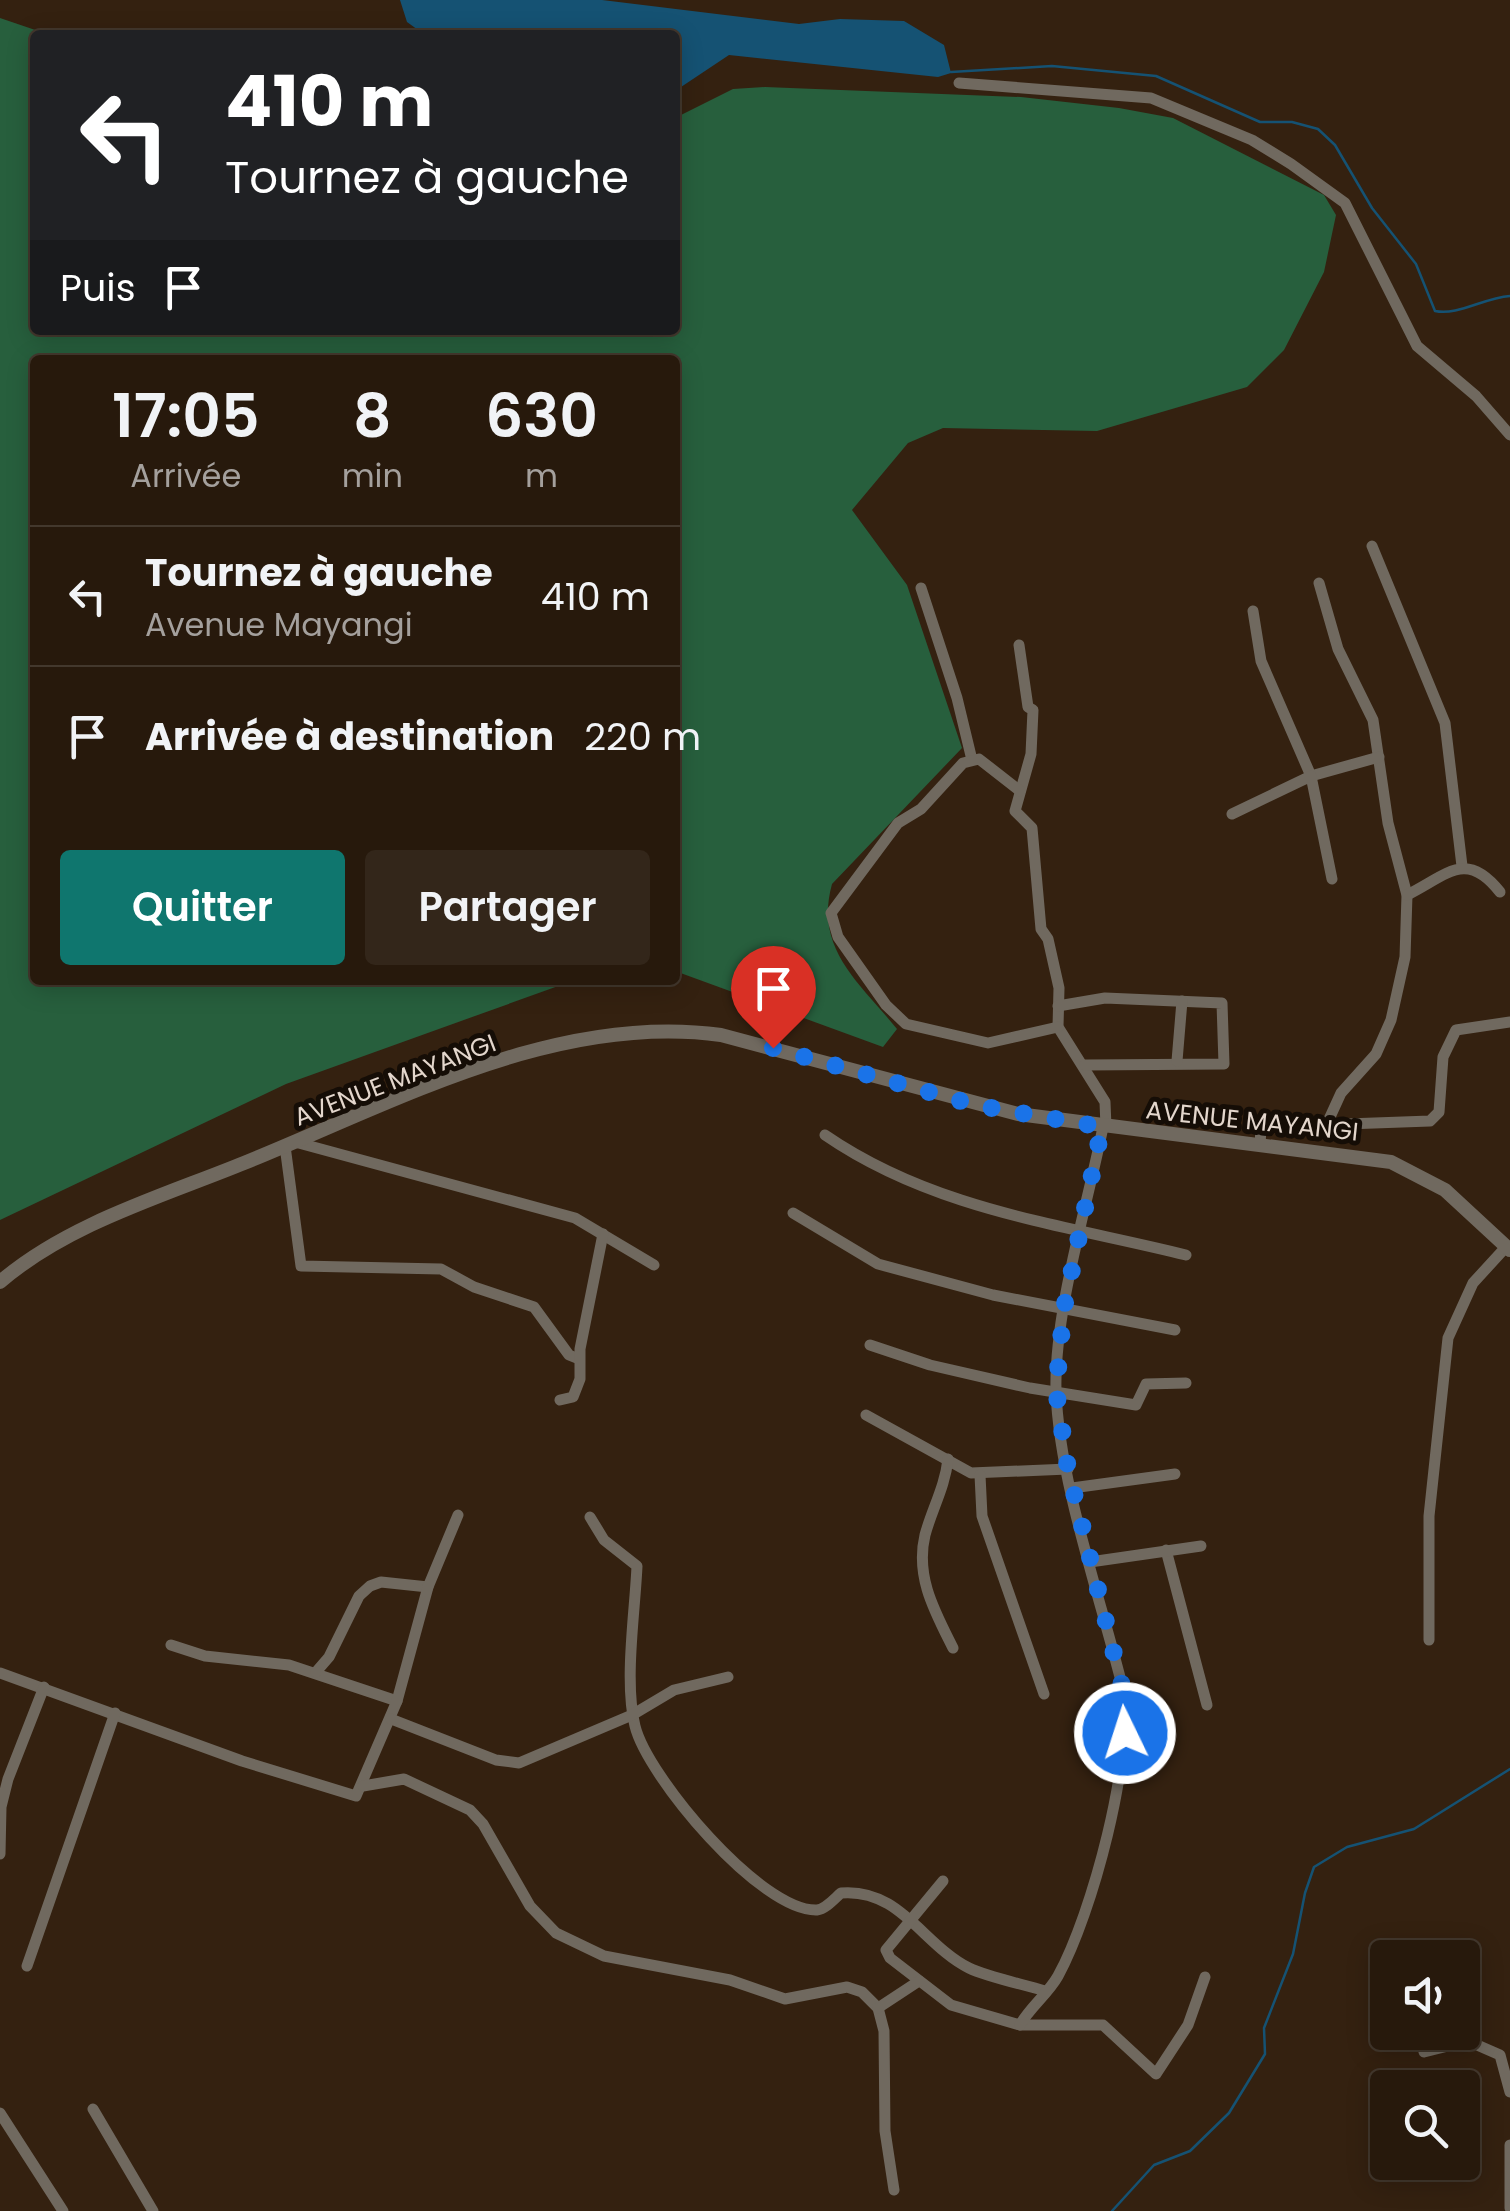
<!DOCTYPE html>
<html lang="fr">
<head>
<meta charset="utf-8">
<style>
  body { margin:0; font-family:Poppins,sans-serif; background:#33261a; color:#f1f3f6; height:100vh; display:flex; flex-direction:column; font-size:38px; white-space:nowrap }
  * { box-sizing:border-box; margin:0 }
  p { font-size:32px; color:#a4a09d }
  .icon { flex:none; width:55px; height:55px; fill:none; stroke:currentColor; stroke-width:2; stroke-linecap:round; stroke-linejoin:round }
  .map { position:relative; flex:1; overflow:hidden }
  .panel { position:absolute; left:30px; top:355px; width:650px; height:630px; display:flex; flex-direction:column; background:#27190c; border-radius:10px; box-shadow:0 5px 25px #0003,0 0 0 2px #43382d }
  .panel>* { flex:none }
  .guide { position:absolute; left:30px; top:30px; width:650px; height:305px; border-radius:10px; box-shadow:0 5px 25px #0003,0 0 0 2px #43382d; background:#202124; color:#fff; overflow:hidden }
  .buttons { position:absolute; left:1370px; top:1940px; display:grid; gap:20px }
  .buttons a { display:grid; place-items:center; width:110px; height:110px; border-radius:10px; background:#27190c; box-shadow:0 5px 25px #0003,0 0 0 2px #43382d; font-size:50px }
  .pin { position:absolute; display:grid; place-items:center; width:85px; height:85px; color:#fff; margin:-102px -42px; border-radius:50% 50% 50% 0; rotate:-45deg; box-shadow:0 0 10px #0007 }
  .pin .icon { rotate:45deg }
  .me { position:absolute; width:110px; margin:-55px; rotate:356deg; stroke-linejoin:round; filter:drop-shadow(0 0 8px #0008) }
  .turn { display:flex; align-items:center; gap:35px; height:210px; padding:0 30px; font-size:45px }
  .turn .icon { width:130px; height:130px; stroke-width:2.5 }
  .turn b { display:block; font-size:70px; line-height:85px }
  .then { display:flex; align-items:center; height:95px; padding:0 30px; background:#0003; gap:20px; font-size:38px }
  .eta { display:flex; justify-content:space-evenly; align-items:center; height:170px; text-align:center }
  .eta b { font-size:60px; font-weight:600; line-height:70px }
  .cta { display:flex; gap:20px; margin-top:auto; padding:20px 30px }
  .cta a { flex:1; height:115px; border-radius:10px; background:#0f766e; color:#fff; font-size:40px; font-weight:600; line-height:115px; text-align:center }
  .cta a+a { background:#33261a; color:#f1f3f6 }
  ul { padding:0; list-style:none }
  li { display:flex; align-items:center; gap:30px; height:140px; padding:0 30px; border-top:2px solid #43382d }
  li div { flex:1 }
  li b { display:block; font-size:38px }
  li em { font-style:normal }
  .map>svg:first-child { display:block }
  .forest { fill:#275f3d }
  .water { fill:#155273 }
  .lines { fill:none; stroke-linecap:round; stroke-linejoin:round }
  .stream { stroke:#155273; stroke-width:2.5 }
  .minor { stroke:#70695f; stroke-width:11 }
  .tertiary { stroke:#70695f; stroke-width:14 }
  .route { stroke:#1a73e8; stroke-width:18; stroke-dasharray:0 32.4 }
  .labels { text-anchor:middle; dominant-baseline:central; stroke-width:10; stroke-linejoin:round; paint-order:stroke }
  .street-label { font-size:25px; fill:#e3d6cc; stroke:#150d06 }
</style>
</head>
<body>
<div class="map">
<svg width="1510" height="2211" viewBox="0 0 1510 2211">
  <rect width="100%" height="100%" fill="#342110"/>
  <!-- forest -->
  <path class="forest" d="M0,18l50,17h-15v295h640v-212l58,-29 32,-2 256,10 98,11 54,10 151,77 12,20 -12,57 -40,78 -37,37 -150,44 -154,-3 -35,15 -56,67 55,75 55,163 -130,136c-18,65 27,98 65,145l-14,18 -208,-76v-611h-640v620h540l-289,104 -286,136z"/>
  <!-- water -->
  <path class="water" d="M400,0h202l197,24 41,-5 64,2 40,24 7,28 -13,4 -209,-22 -54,36v-56h-250l-18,-13z"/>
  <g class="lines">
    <!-- stream -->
    <g class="stream">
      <path d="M951,72l101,-6 104,10 104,46h32l26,7 17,16 37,63 44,56 19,47c23,5 48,-13 75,-15"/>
      <path d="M1112,2211l42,-46 36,-14 39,-38 36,-59 -1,-26 29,-74 12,-61 9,-26 33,-20 67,-18 96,-60"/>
    </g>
    <!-- minor -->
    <g class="minor">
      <path d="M959,83l192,15 101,42 39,24 54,39 72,143 59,50 34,39"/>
      <path d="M1372,546l73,177 17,143"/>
      <path d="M1319,583l19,66 35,71 15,103 19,72 -2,62 -14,63 -15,34 -35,39 -16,35"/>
      <path d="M921,588l36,110 15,62"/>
      <path d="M1253,611l8,50 50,115 68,-19"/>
      <path d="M1019,645l9,62 5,3 -2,44 -16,57 17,17 9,101 7,10 11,49 -1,39 47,75 1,25"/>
      <path d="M1020,791l-41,-32 -16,4 -42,46 -23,14 -67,90 7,24 48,68 20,19 82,19 70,-16"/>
      <path d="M1232,814l79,-38 21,103"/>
      <path d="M1407,895c40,-20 59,-46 93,-3"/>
      <path d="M1058,1006l47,-8 117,5 2,61 -139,1"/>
      <path d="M1177,1061l5,-60"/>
      <path d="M825,1135c109,75 236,89 361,120"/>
      <path d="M295,1142l280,76 79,47"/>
      <path d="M285,1146l16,120 140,3 33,18 60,20 35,48 10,4"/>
      <path d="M1260,1146l1,-19 169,-6 9,-9 4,-55 13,-27 54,-8"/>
      <path d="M793,1213l85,51 115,31 182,35"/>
      <path d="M870,1345l60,20 100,23 106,17 10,-21 40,-1"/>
      <path d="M560,1400l13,-3 7,-18v-30l23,-115"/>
      <path d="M866,1415l105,58 97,-4"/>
      <path d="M948,1459c-3,28 -16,50 -23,76 -10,42 10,77 28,113"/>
      <path d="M980,1475l2,41 62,178"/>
      <path d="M1072,1488l103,-14"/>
      <path d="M590,1517l14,23 33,26c-2,46 -13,116 -2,160 12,50 126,186 182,184 9,-1 18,-12 24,-17 59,-5 82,52 128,75 19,9 53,16 76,23"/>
      <path d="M1166,1550l41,155"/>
      <path d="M1090,1562l111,-16"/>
      <path d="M1429,1640v-124l19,-178 25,-55 33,-36"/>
      <path d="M171,1645l34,11 84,9 108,36"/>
      <path d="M316,1672l13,-15 30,-61 11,-10 11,-4 47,5"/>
      <path d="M0,1673l242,88 114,35 41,-95 31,-114 30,-72"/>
      <path d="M391,1719l105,41 23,3 113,-48 42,-25 54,-13"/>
      <path d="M363,1786l41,-7 66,31 13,14 47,82 26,27 48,23 126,24 55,19 62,-12 15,5 16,16 6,23 1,100 9,59"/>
      <path d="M0,1854l1,-47 7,-28 36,-92"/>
      <path d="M943,1881l-57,69 4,8 61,47 69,20h83l53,49 32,-49 17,-48"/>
      <path d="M27,1966l88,-253"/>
      <path d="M878,2008l41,-27"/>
      <path d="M1020,2025c10,-18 28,-31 38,-49 34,-62 76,-218 65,-287 -22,-90 -64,-207 -67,-298 -2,-80 31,-183 47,-264"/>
      <path d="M1424,2052l44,-11 32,14 10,37"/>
      <path d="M93,2109l60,102"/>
      <path d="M0,2113l63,98"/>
      <path d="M1510,2145v63"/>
    </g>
    <!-- tertiary -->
    <path class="tertiary" d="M0,1282c67,-58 163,-86 244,-119 149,-60 312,-151 477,-128l297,79 373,48 54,28 65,60"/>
  </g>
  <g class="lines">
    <!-- route -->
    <path class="route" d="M773,1048l202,57 127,22 -38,181 -8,82 12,79 55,221 2,43"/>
  </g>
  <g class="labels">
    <!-- street labels -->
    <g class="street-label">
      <text transform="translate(395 1080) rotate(-21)">AVENUE MAYANGI</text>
      <text transform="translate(1252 1121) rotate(6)">AVENUE MAYANGI</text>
    </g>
  </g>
</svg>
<div class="buttons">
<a><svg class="icon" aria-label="sound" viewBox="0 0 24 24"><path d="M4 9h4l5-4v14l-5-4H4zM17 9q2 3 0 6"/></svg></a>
<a><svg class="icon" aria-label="search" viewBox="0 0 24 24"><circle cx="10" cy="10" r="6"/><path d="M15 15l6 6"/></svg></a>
</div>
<div class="pin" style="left:773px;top:1048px;background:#d93025"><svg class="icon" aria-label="arrive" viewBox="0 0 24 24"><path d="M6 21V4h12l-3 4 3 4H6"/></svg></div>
<svg class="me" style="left:1125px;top:1733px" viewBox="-20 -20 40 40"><circle r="17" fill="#1a73e8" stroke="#fff" stroke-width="3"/><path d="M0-11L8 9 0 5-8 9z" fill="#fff"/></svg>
<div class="guide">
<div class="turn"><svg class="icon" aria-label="left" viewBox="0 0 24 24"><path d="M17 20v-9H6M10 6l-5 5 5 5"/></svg><div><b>410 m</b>Tournez à gauche</div></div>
<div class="then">Puis<svg class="icon" aria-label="arrive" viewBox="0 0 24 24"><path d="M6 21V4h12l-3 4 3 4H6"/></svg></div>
</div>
<section class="panel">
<div class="eta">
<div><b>17:05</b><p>Arrivée</p></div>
<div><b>8</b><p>min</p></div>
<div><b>630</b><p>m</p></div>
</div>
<ul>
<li><svg class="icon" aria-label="left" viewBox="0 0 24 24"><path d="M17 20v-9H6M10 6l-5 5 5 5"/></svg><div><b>Tournez à gauche</b><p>Avenue Mayangi</p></div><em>410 m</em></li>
<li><svg class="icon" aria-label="arrive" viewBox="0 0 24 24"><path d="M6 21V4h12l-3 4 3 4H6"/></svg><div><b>Arrivée à destination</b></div><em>220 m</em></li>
</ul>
<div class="cta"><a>Quitter</a><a>Partager</a></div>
</section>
</div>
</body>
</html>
